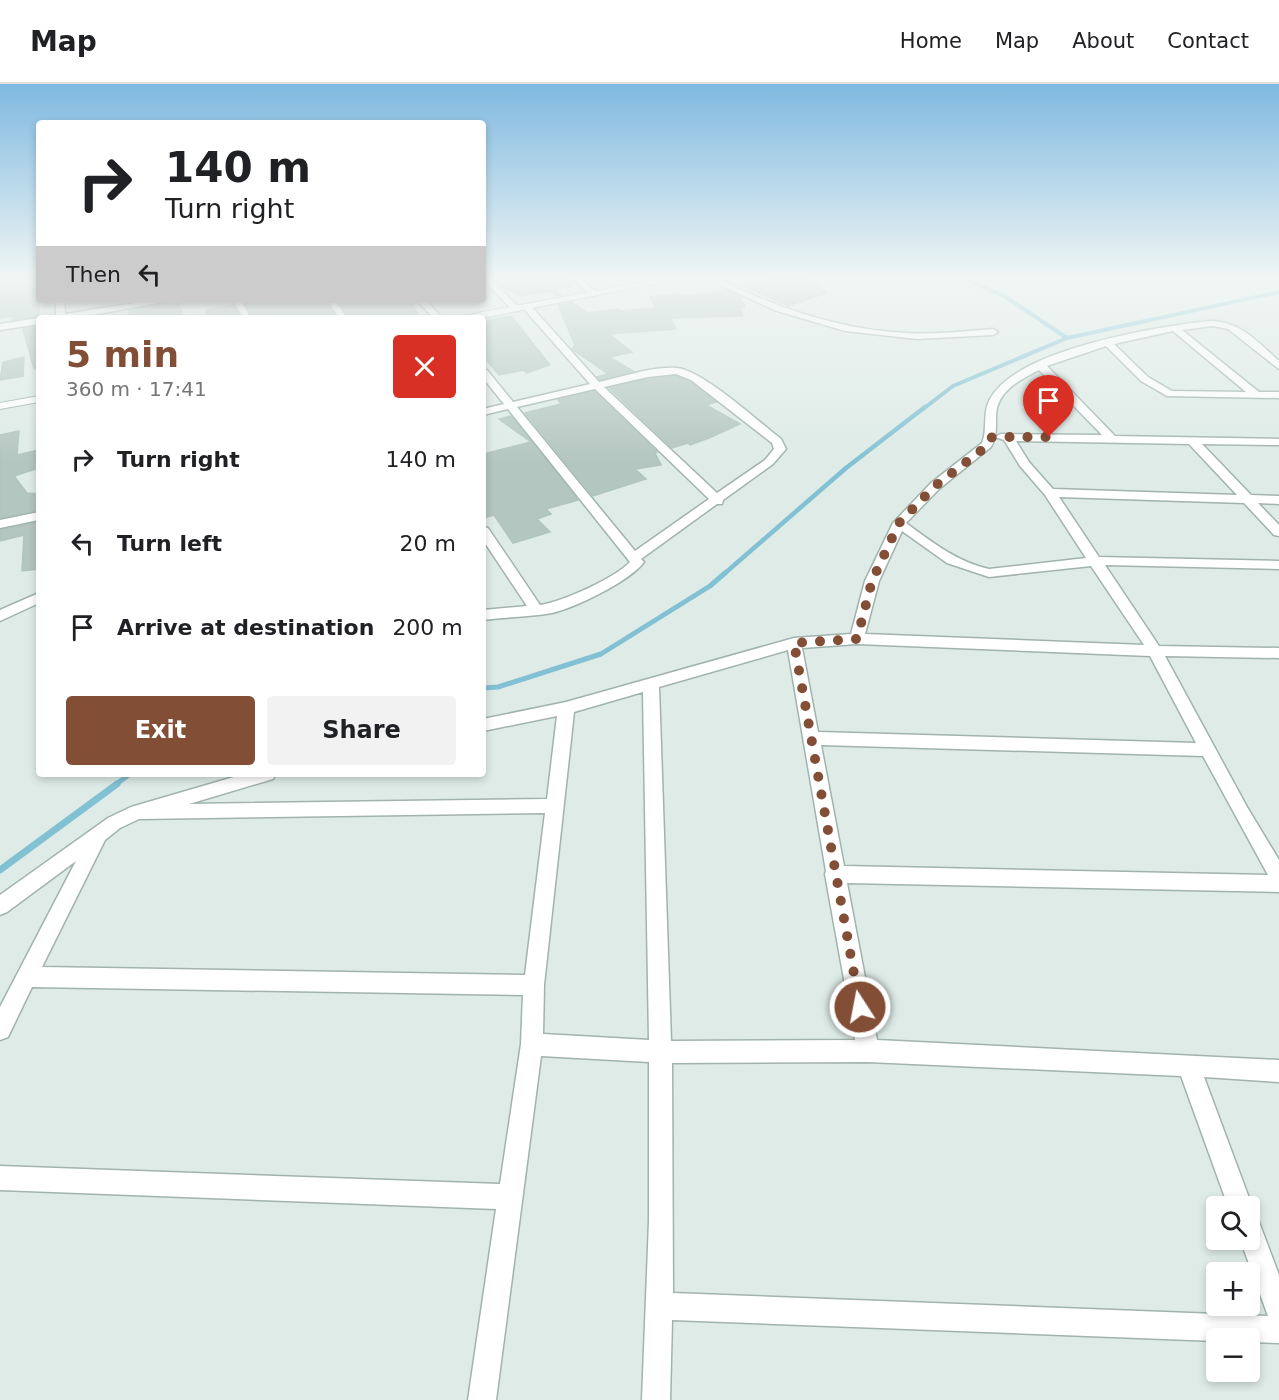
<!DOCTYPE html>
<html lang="en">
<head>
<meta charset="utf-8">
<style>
  body { margin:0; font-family:"DejaVu Sans",sans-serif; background:#f2f2f2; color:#202124; height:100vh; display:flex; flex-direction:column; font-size:22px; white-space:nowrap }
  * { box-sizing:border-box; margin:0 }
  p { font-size:20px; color:#757577 }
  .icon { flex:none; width:33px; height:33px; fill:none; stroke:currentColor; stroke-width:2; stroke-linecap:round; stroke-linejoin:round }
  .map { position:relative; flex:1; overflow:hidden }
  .drawer { position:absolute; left:36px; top:231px; width:450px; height:462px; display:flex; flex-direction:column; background:#fff; border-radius:6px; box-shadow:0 3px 9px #0003 }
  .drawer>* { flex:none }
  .hud { position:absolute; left:36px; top:36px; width:450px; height:183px; border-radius:6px; box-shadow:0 3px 9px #0003; background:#fff; color:#202124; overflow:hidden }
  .controls { position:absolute; left:1206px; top:1112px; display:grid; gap:12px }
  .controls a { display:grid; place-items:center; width:54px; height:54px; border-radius:6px; background:#fff; box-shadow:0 3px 9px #0003; font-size:30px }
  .pin { position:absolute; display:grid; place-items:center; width:51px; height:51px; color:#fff; margin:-62px -26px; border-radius:50% 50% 50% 0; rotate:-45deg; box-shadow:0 0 6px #0007 }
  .pin .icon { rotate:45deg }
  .me { position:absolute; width:66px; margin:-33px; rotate:349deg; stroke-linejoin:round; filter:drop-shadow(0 0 4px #0008) }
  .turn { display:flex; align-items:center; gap:21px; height:126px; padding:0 30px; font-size:27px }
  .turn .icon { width:78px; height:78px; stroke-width:2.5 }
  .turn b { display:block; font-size:42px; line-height:51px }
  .then { display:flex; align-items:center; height:57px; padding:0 30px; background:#0003; gap:12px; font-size:22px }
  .round { display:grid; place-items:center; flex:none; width:63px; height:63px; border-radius:6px; background:#f2f2f2 }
  .overview { display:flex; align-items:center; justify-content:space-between; height:102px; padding:0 30px }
  h1 { font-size:36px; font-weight:800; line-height:45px; color:#834e36 }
  .action { display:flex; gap:12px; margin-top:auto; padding:12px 30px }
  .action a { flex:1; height:69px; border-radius:6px; background:#834e36; color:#fff; font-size:24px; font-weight:800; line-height:69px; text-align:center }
  .action a+a { background:#f2f2f2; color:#202124 }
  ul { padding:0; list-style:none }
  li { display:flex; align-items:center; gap:18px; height:84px; padding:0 30px }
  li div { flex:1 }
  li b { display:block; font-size:22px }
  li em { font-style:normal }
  header { display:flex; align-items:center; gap:36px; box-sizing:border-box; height:84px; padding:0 30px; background:#fff; border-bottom:2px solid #e0e0e0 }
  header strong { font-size:28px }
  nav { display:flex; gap:33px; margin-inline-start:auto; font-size:21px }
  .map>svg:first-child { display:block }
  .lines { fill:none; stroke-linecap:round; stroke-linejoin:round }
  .stream-far3 { stroke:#82c1d4; stroke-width:4 }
  .stream-far2 { stroke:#82c1d4; stroke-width:4.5 }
  .stream-far1 { stroke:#82c1d4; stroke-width:5 }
  .stream { stroke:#82c1d4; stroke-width:7 }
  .building { fill:#b3c6bf; stroke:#b0c5be; stroke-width:1.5 }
  .minor-casing { stroke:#a1b3ae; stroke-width:3 }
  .tertiary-casing { stroke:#a1b3ae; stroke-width:2 }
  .minor { fill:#fff; fill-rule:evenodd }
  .tertiary { fill:#fff; fill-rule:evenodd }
  .route { stroke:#834e36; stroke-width:10; stroke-dasharray:0 18 }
</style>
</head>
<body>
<header>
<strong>Map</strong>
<nav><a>Home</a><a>Map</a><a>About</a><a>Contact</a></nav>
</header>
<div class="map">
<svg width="1279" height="1316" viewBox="0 0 1279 1316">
  <rect width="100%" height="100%" fill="#deebe6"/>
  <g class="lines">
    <!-- stream-far3 -->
    <g class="stream-far3">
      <path d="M966,195l40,18 61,41"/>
      <path d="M923,325l30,-23 114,-48 212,-46"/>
    </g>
    <!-- stream-far2 -->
    <path class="stream-far2" d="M724,490l122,-106 79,-61"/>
    <!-- stream-far1 -->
    <g class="stream-far1">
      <path d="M483,604l15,-1 103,-33 109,-68 15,-13"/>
      <path d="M115,701l15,-11"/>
    </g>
    <!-- stream -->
    <path class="stream" d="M0,786l117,-86"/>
  </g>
  <!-- building -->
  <g class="building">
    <path d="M0,195h39v37l-27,4 1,-4 -13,2z"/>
    <path d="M493,195h77l1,8 -17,3 7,5 -6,1 -3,-5 -31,5 -19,-9z"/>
    <path d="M767,195h41l19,14 -39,13 -44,-20z"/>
    <path d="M729,207l11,5 5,11 -5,1 3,8 -73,2 6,11 -67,5 23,18 -23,5 24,14 -33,9 -3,-3 11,-3 -36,-25 3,-4 -17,-40 14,-3 15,11 32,-4 1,2 36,-3 -6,-11 30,-3 4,2z"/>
    <path d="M258,216h67l11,18h-83l-8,-15z"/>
    <path d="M338,216h72l10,18h-71z"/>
    <path d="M176,217h2l6,17h-54l-1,-8z"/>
    <path d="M233,221l7,13h-34v-8z"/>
    <path d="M511,232l39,49 -23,8 -4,-3 -24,5 -16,-19v-35z"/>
    <path d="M39,242v42l-5,1 -11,-40z"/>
    <path d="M24,273l-1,19 -23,4 3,-18z"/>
    <path d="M676,292l14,6 26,20 -10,3 34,19 -31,14 -19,7 -2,-2 -16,5 -63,-60 39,-9z"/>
    <path d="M594,307l63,61 -2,1 6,12 -26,4 11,10 -53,17 -68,-83 36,-9 -3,-4z"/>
    <path d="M511,332l67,84 -32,9 5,5 -14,5 13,13 -37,11 -19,-28 -11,3v-64l48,-12 -32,-23z"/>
    <path d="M19,347l-2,24 22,-5v18l-25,8 13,17 12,1v16l-39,8v-83z"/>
    <path d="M39,438v47l-17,2 2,-36 -24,6v-11z"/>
  </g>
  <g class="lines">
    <defs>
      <g id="minor">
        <path d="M483,195h7l29,28v4h-6z"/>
        <path d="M572,195h9l18,15 -7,2z"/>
        <path d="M708,195h10c59,29 122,51 188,54 29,2 58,-2 87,-4l5,3 -5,3 -76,4 -72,-8 -71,-21z"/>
        <path d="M56,216h8l1,14 89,-14h20l-98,18h-20z"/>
        <path d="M233,216h8l10,18h-8z"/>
        <path d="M327,216h8l12,18h-8z"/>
        <path d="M417,216h9l16,18h-9z"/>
        <path d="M524,221h6l69,77c24,-5 53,-16 78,-14 25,2 82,54 104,71l5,10 -13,15 -50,36 -1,4h-5l-76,55 3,3c-14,19 -69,46 -92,51 -23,4 -46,4 -69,7v-10l44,-4 -44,-66v-13l5,1 52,77c22,-3 75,-27 90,-43l-122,-153 -25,6v-6l21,-5 -21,-26v-9l4,1 26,32 77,-18 -66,-75zM676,290l15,6 81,63 2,6 -9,11 -48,33 -113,-106 44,-10zM595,305l114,110 -74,52 -118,-144z"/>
        <path d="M39,234v6l-39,6v-6z"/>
        <path d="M1209,237c30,-1 49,21 70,40v8l-51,-40 -15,-3 -31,4 77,62h20v6l-112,-2 -26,-15 -35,-35 -59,20 68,70 164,3v6l-77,-1 49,51 28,1v8l-21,-1 21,22v11l-5,-1 -30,-32 -185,-6 40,60 180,4v8l-174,-4 54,81 120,2v10l-114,-2 82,151 32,53v32l-432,-9 30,157 402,20v22l-75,-5 48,129 -2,7v-7h-22l-47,-130 -313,-14 -196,1 1,230 595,23 -28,-77h10v-21l9,4 20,53v68l-29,-1v-4h-34v3l-544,-21 -2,80h-28l7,-179v-159l-108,-6 -45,344h-28l28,-191 -496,-19v-24l500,18 21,-140 2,-49 -491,-8 -24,50 -8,3v-33l76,-146 -69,51 -7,3v-20l108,-77 23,-11 113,-33h32l-3,5 -84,25 358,-5 10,-83 -74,15v-12l83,-17 228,-64 57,-4 14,-53 28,-58 38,-40 51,-40c6,-14 0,-30 8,-44 27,-50 166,-72 219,-78zM1173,247l73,61 -74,-1 -24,-14 -34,-33zM1039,286l63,65 -101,-1 -6,3 9,3 16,26 25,29 41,63 -97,11c-32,-7 -57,-27 -83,-46l33,-34 52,-42c6,-10 5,-20 5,-32 1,-24 24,-35 43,-45zM1016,357l173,3 48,51 -184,-6 -24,-27zM902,447l45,32 42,14 102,-11 53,79 -279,-11 14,-53zM857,560l293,12 46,87 -378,-11 -16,-84zM788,566l38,221 -1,3 30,166 -184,1 -12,-354zM643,608l6,348 -106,-6 1,-49 30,-273zM821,661l382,11 65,119 -424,-9zM545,729l-20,162 -483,-8 63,-127 15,-12 19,-9z"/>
        <path d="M39,428v8l-39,8v-8z"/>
        <path d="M39,509v10l-39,18v-11z"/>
      </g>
      <g id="tertiary">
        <path d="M660,195h18l-196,39h-20l5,-3z"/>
        <path d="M39,312v6l-39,7v-6z"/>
      </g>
    </defs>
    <!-- minor casing -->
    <use href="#minor" class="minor-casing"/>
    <!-- tertiary casing -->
    <use href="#tertiary" class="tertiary-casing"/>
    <!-- minor -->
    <use href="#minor" class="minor"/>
    <!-- tertiary -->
    <use href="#tertiary" class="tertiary"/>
  </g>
  <!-- sky -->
  <linearGradient id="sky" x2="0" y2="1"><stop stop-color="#7fb9e0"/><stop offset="0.51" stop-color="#f0f6f4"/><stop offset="1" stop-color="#f0f6f4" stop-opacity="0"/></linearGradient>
  <rect width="1279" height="379" fill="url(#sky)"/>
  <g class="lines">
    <!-- route -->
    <path class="route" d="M860,923l-66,-364 63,-4 15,-58 27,-58 36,-37 52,-40 5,-9h57"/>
  </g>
</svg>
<div class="controls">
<a><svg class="icon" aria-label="search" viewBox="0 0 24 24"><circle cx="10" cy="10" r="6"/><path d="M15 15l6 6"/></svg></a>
<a>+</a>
<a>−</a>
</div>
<div class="pin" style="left:1049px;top:353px;background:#d93025"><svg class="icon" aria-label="arrive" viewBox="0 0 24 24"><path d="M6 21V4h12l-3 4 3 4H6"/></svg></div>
<svg class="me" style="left:860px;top:923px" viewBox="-20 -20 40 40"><circle r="17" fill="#834e36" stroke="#fff" stroke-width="3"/><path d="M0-11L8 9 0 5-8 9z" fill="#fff"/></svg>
<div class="hud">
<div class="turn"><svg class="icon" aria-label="right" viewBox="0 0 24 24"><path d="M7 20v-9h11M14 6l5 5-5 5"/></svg><div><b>140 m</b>Turn right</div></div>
<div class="then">Then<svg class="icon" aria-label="left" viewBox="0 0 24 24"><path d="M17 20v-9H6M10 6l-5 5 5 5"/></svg></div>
</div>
<section class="drawer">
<div class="overview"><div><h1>5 min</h1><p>360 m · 17:41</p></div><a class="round" style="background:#d93025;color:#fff"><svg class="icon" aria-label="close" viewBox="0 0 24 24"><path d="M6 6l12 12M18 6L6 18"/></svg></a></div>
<ul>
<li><svg class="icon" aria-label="right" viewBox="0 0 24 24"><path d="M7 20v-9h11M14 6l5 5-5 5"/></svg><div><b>Turn right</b></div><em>140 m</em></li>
<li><svg class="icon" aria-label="left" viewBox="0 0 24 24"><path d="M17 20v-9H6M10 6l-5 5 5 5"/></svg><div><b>Turn left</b></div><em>20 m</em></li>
<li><svg class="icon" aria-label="arrive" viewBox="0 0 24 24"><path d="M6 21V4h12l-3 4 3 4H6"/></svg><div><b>Arrive at destination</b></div><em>200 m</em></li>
</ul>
<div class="action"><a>Exit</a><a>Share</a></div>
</section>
</div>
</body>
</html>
